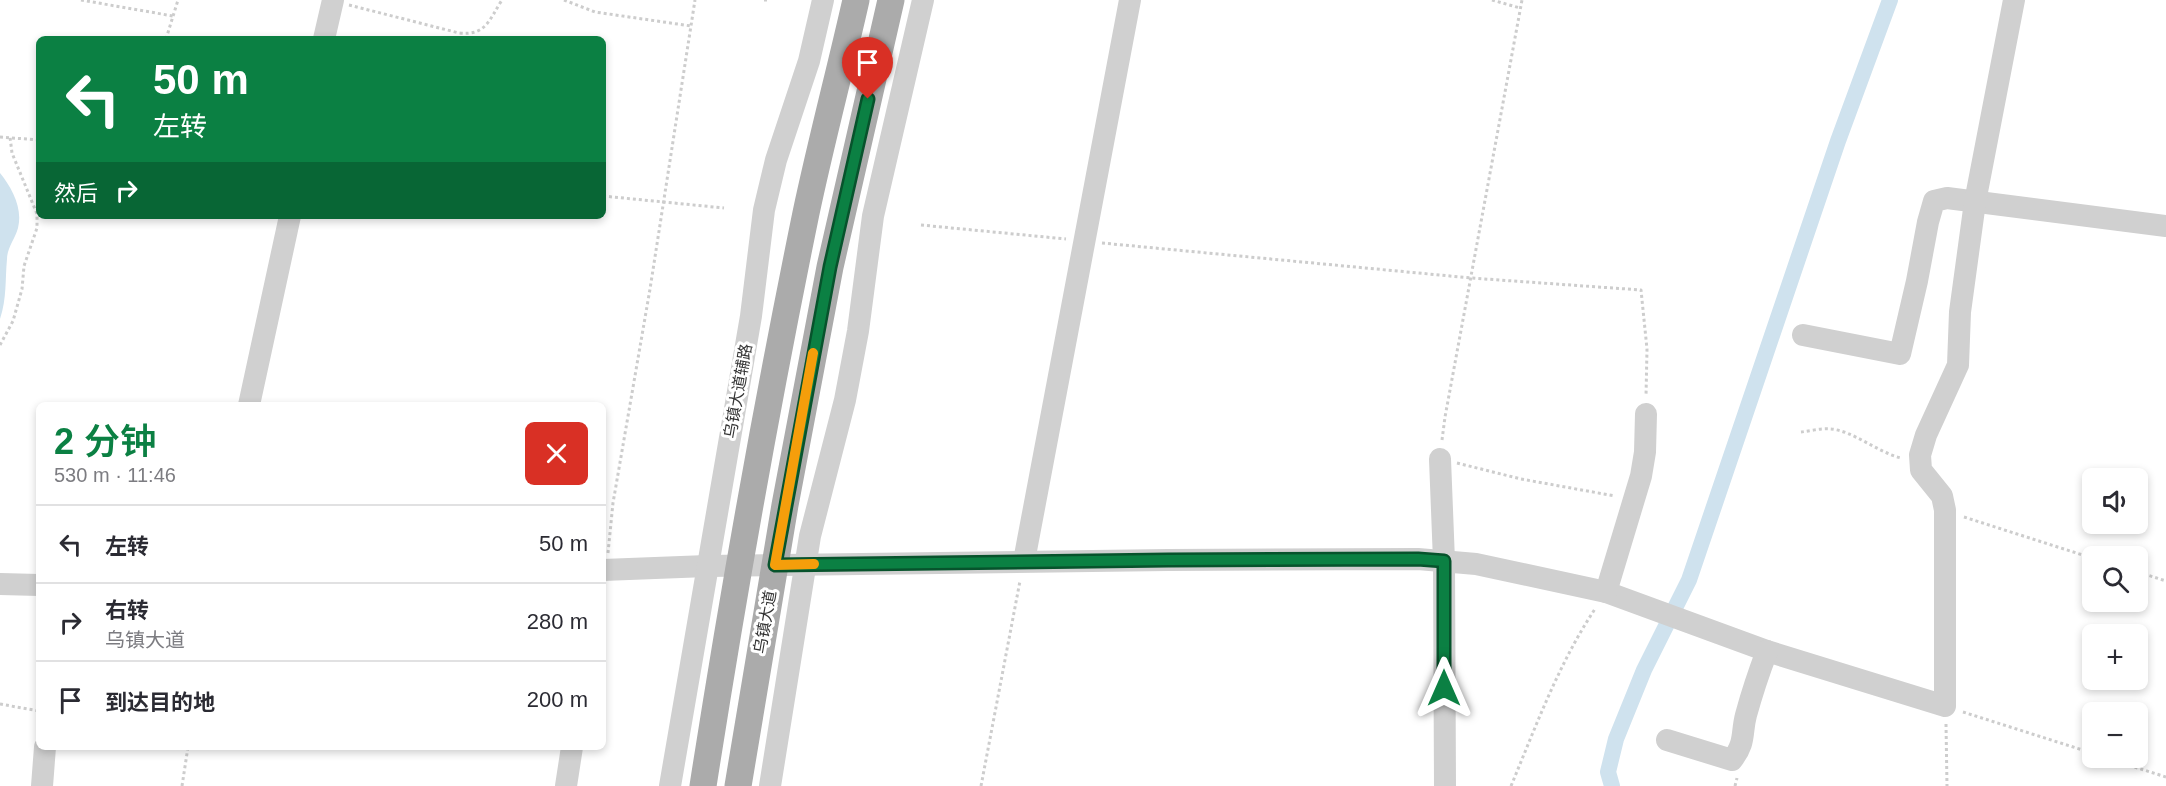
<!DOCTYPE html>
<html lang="zh">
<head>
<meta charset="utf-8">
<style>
  body { margin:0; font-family:Arial,"Noto Sans SC",sans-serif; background:#f2f2f3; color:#2b2b33; height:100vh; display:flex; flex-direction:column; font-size:22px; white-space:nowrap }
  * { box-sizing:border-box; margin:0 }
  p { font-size:20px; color:#7c7c81 }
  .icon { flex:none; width:33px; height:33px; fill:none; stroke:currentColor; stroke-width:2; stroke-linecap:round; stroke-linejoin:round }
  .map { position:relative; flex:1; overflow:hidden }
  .panel { position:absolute; left:36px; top:402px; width:570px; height:348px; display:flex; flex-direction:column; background:#fff; border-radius:9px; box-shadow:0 3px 9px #0003 }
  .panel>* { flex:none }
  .top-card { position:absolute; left:36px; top:36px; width:570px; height:183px; border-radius:9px; box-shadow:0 3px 9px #0003; background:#0b8043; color:#fff; overflow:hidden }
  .buttons { position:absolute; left:2082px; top:468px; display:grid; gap:12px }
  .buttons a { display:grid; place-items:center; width:66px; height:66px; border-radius:9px; background:#fff; box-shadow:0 3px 9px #0003; font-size:30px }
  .pin { position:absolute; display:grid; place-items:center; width:51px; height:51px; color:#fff; margin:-62px -26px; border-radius:50% 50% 50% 0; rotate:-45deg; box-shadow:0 0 6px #0007 }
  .pin .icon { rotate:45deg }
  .me { position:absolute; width:66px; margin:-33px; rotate:0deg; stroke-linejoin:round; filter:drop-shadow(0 0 4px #0008) }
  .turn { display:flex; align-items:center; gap:21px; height:126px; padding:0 18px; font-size:27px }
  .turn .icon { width:78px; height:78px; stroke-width:2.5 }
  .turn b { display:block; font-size:42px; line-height:51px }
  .then { display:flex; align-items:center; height:57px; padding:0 18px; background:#0003; gap:12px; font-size:22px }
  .round { display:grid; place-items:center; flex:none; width:63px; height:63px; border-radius:9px; background:#f2f2f3 }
  .head { display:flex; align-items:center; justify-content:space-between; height:102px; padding:0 18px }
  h1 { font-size:36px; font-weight:600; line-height:45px; color:#0b8043 }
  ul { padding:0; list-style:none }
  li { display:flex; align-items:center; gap:18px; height:78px; padding:0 18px; border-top:2px solid #e1e1e2 }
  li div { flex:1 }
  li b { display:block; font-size:22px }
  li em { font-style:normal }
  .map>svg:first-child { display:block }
  .water { fill:#cfe2ee }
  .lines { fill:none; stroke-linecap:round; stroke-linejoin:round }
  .canal { stroke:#cfe2ee; stroke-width:16 }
  .path { stroke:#cdcdcd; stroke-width:3; stroke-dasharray:3 3; stroke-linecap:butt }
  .minor { stroke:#d0d0d0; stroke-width:22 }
  .major { stroke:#ababab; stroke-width:27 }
  .route-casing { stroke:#07532c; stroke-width:15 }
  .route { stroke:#0b8043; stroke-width:10 }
  .slow { stroke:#f59e0b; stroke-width:10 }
  .labels { text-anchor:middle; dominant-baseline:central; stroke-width:6; stroke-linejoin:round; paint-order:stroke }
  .street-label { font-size:16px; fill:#333; stroke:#fff }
</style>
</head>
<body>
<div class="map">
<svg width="2166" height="786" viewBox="0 0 2166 786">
  <rect width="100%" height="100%" fill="#fff"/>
  <!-- water -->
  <path class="water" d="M0,173c12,15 23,35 18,55 -3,11 -11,20 -11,31 -2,21 0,39 -7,60z"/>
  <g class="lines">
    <!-- canal -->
    <path class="canal" d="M1612,786l-4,-14 8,-33 28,-69 45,-90 149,-439 52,-141"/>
    <!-- path -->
    <g class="path">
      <path d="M81,0l92,16"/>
      <path d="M564,0l31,12 96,14"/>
      <path d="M764,0h3"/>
      <path d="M1492,0l28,8"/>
      <path d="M349,5l110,28c27,3 30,-13 43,-33"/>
      <path d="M166,39l12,-39"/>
      <path d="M0,137l39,3"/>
      <path d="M603,196l121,12"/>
      <path d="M921,225l145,14"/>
      <path d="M1102,243l369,35 170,12 6,59 -1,47"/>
      <path d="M0,345l13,-24 9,-32 2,-23 13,-38v-14l-25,-61 -2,-16"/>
      <path d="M1801,432c9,-1 20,-4 29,-3 22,1 47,23 71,29"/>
      <path d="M1442,440l3,-23 77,-417"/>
      <path d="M1457,463l64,16 94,17"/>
      <path d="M1964,517l128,41"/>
      <path d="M608,553l5,-50 37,-214 45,-289"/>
      <path d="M2138,572l28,9"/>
      <path d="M0,704l39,7"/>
      <path d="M1963,712l129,41"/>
      <path d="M1946,724l1,62"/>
      <path d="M2106,758l60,19"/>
      <path d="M182,786l6,-39"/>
      <path d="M981,786l39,-205"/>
      <path d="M1511,786c25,-60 48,-123 84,-177"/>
      <path d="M1735,786l2,-8"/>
    </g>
    <!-- minor -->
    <g class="minor">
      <path d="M324,39l9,-39"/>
      <path d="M1803,335l97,19 17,-73 11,-59 6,-21 13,-3 219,28"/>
      <path d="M249,405l41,-189"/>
      <path d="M1440,459l4,102 1,225"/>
      <path d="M1024,561l106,-561"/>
      <path d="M603,570l104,-4 461,-6 250,-1 58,5 130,28 161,59 178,55v-196l-3,-14 -21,-26 -1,-15 6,-20 32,-70 2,-53 15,-110 39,-202"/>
      <path d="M0,584l39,1"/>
      <path d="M1606,592l35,-116 4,-24 1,-38"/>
      <path d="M1667,740l65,20c14,-18 9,-26 14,-45 6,-22 13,-43 21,-64"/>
      <path d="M42,786l3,-39"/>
      <path d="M566,786l6,-39"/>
      <path d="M670,786l81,-470 13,-106 12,-50 33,-99 14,-61"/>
      <path d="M770,786l40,-250 35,-136 13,-69 15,-115 50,-216"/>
    </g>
    <!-- major -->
    <g class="major">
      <path d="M703,786c30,-192 64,-383 103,-573 15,-71 34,-142 50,-213"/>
      <path d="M738,786l47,-281 45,-238 61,-267"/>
    </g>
  </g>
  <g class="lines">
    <defs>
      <path id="route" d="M868,99l-38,168 -55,298 393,-5 250,-1 26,2v127"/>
    </defs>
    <!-- route casing -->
    <use href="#route" class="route-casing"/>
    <!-- route -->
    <use href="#route" class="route"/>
    <!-- slow -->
    <path class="slow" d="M813,353l-38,212 39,-1"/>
  </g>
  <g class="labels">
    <!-- street labels -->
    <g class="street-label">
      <text transform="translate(738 391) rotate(-80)">乌镇大道辅路</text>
      <text transform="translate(765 622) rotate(-80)">乌镇大道</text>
    </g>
  </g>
</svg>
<div class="buttons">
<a><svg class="icon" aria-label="sound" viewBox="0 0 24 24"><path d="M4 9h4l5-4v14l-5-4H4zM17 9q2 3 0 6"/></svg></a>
<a><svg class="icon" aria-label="search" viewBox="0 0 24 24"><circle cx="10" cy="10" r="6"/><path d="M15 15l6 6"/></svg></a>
<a>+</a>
<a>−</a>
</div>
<div class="pin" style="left:868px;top:99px;background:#d93025"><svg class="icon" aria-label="arrive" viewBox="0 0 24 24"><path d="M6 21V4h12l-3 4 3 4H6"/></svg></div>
<svg class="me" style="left:1444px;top:688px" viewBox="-20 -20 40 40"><path d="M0-17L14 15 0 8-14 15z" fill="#0b8043" stroke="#fff" stroke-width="4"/></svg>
<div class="top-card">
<div class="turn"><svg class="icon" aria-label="left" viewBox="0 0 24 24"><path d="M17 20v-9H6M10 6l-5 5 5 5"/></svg><div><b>50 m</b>左转</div></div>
<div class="then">然后<svg class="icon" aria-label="right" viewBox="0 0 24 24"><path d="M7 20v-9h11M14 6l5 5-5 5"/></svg></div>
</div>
<section class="panel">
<div class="head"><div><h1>2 分钟</h1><p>530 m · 11:46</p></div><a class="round" style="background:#d93025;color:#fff"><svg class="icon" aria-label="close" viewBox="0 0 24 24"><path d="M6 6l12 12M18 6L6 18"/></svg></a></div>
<ul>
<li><svg class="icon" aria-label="left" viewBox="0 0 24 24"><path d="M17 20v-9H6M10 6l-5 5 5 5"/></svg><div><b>左转</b></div><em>50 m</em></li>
<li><svg class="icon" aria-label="right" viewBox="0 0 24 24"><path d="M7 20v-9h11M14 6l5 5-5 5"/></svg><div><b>右转</b><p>乌镇大道</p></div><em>280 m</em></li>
<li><svg class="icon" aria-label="arrive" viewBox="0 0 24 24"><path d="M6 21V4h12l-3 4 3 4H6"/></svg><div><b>到达目的地</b></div><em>200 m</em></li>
</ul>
</section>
</div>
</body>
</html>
